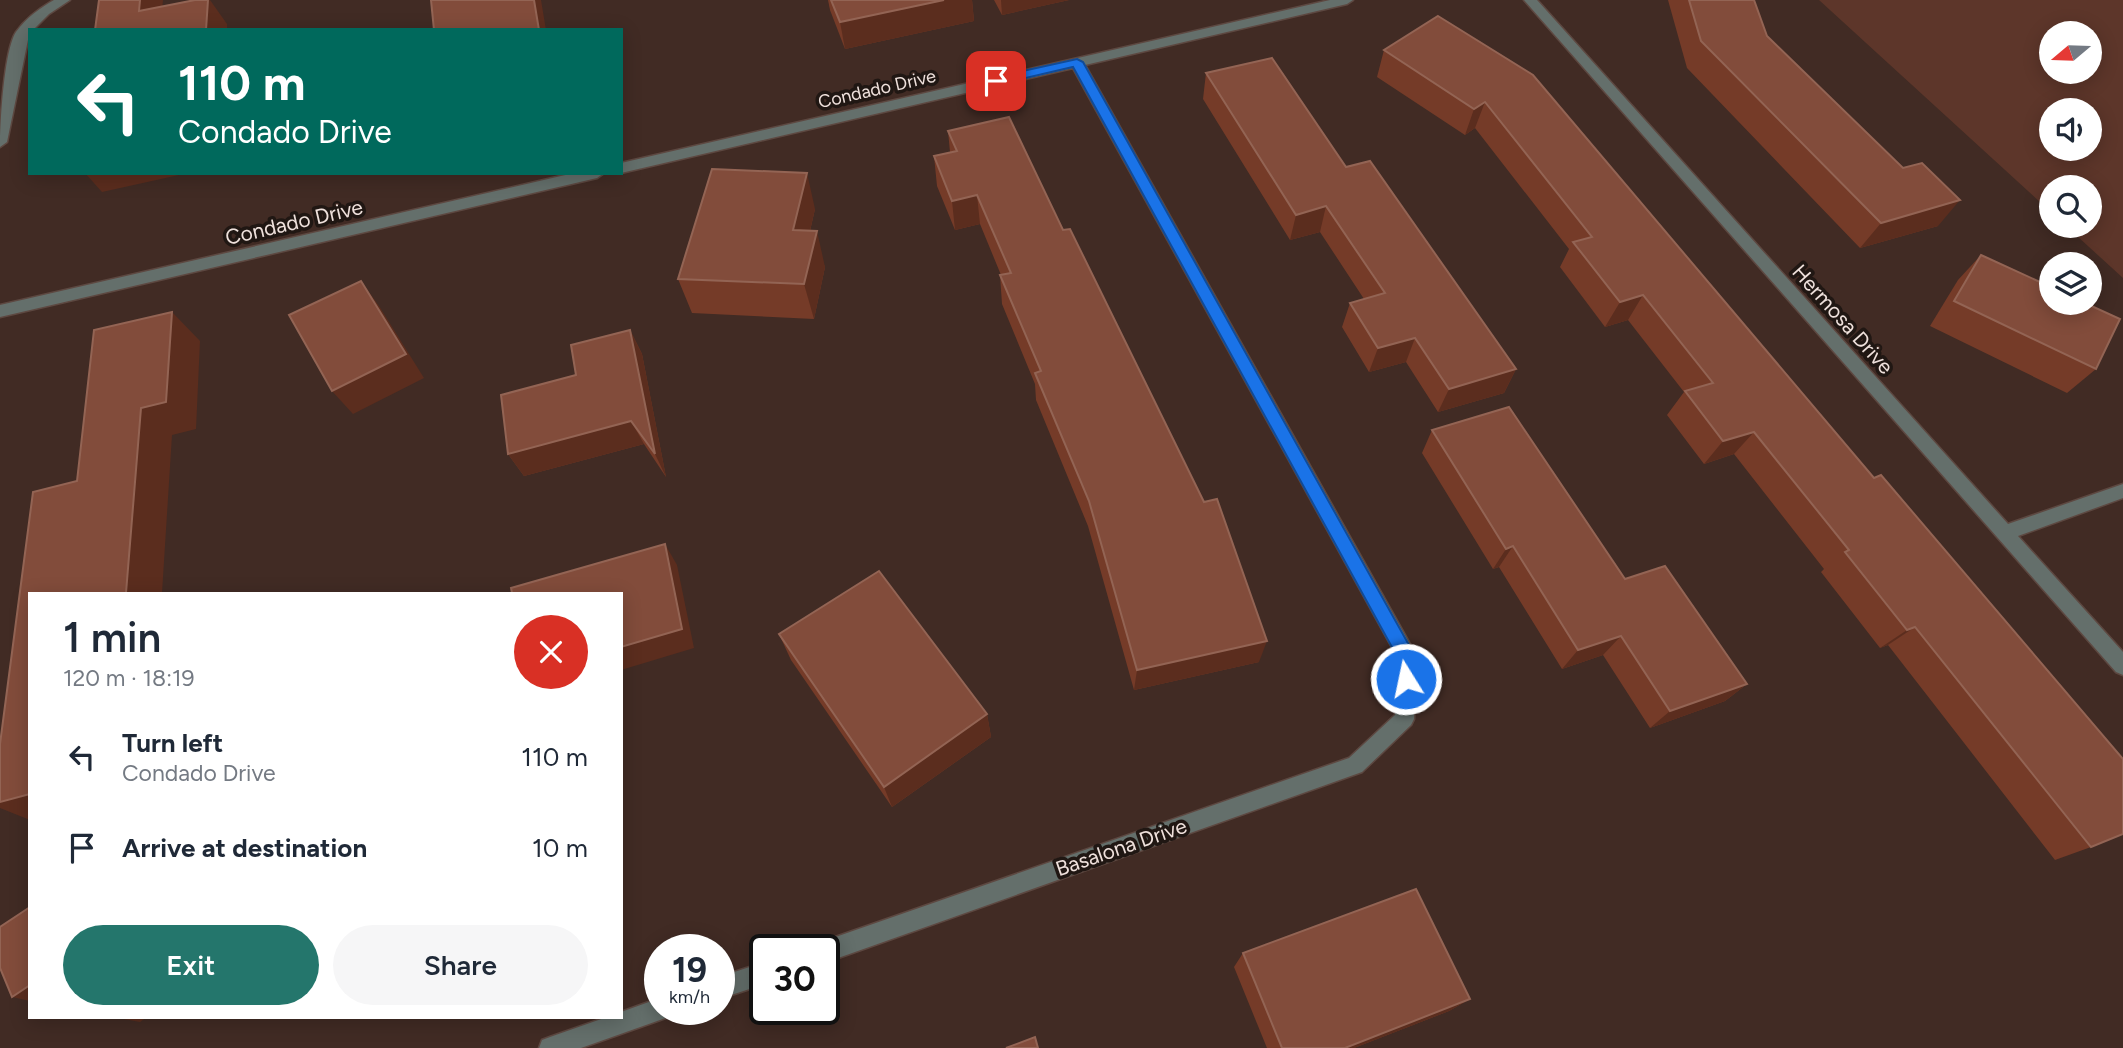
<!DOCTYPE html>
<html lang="en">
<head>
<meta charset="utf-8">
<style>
  body { margin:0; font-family:Figtree,sans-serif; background:#f6f6f7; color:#1f2937; height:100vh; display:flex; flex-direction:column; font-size:26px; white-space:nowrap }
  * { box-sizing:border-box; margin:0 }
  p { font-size:23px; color:#747a83 }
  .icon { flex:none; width:38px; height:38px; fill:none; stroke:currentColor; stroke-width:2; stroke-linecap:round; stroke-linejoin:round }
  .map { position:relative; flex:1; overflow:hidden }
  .details { position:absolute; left:28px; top:592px; width:595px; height:427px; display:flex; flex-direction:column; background:#fff; border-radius:0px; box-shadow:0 4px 18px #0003 }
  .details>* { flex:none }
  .guide { position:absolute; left:28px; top:28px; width:595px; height:147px; border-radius:0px; box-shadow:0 4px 18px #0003; background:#00695c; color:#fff; overflow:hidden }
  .needle { width:46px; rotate:251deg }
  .controls { position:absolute; left:2039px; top:21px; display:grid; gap:14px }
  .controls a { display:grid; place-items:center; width:63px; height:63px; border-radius:50%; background:#fff; box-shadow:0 4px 18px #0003; font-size:35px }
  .speed { position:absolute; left:644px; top:934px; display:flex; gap:14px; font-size:35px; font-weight:700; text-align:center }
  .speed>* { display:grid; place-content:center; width:91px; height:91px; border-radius:50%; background:#fff; box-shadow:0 4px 18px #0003; line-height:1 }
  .speed small { font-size:18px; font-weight:400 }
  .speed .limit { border:4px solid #111; border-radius:10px; background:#fff; color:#111 }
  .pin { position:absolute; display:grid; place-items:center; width:60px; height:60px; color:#fff; margin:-30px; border-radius:14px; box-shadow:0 4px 10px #0006 }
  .me { position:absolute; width:77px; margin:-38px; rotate:350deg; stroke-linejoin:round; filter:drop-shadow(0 0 5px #0008) }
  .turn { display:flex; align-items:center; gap:24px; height:147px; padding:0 35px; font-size:32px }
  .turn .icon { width:91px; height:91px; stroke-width:2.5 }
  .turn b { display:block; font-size:49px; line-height:60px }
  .round { display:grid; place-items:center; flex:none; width:74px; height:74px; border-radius:37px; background:#f6f6f7 }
  .headline { display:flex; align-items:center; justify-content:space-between; height:119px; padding:0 35px }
  h1 { font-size:42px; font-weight:600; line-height:52px }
  .button { display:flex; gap:14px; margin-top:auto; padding:14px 35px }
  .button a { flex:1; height:80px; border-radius:42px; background:#24766c; color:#fff; font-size:28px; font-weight:600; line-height:80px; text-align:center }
  .button a+a { background:#f6f6f7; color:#1f2937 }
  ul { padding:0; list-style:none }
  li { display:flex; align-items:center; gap:21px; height:91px; padding:0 35px }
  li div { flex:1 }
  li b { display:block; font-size:26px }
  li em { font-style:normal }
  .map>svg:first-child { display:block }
  .green { fill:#5d362a; fill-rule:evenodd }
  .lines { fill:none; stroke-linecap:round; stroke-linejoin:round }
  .minor-casing { stroke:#5d4841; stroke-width:3 }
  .minor { fill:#646f6b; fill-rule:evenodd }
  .wall { fill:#753b28 }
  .shaded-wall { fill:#5b2d1e }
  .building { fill:#824c3b; stroke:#936454; stroke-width:2 }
  .route { fill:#1a73e8; stroke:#114b97; stroke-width:2 }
  .labels { text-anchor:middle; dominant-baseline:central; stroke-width:7; stroke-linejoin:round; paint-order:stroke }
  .far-street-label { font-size:18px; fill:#efe1dc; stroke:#201713 }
  .street-label { font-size:21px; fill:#efe1dc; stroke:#201713 }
</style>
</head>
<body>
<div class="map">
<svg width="2123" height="1048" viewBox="0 0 2123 1048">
  <rect width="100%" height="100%" fill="#412b24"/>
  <!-- green -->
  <path class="green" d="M1819,0h304v278l-57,-52h24v-39h-39v25zM2051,33h39v39h-39zM2051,110h39v39h-39z"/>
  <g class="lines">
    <defs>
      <g id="minor">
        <path d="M54,0h16l-21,14 -16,16h-3l-23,112 -7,5c0,-23 4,-97 16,-115 10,-14 24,-24 38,-32z"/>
        <path d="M1330,0h23l-6,4 -262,61 330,588 2,6 -3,60 -3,6 -49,47 -538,191v-13h-10l2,-6 8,-3 525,-183 46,-43 4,-55 -326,-592 -452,105v-10z"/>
        <path d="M1524,0h13l471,524 115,-40v14l-105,38 105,116v23l-7,-3z"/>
        <path d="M574,173h30l-7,5 -597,139v-12z"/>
        <path d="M765,962v22l-46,15v-22z"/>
        <path d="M660,998v12h11l-3,7 -8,3 -79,28h-42l3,-8 8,-3 57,-20h14v-5z"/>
      </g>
    </defs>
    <!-- minor casing -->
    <use href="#minor" class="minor-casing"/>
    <!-- minor -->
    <use href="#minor" class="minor"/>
  </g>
  <!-- wall -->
  <g class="wall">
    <path d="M828,0h144l2,21 -129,28 -15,-39z"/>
    <path d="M994,0h75l-67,15z"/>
    <path d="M1668,0h86l13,36 136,132 35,58 -78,22 -173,-180z"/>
    <path d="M1438,16l653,831 -36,13 -167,-215 -8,3 -59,-76 3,-3 -90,-115 -30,10 -37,-49 17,-23 -56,-72 -23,7 -45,-60 9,-18 -94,-121 -10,7 -88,-58 7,-27z"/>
    <path d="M1206,73l140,94 170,202 -12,24 -66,19 -32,-50 -37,10 -27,-45 8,-24 14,-4 -44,-67 -30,8 -87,-141z"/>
    <path d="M948,131l311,531 -125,28 -46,-164 -52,-126 -1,-16 -33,-80 -2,-29h1l-21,-51 -25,6 -18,-44 -3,-30 16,-4z"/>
    <path d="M815,209l-5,22 15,36 -11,52 -122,-6 -14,-34z"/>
    <path d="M1981,255l115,114 -29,24 -137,-67 28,-46z"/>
    <path d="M630,330l12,24 24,123 -22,-33 -120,32 -16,-22 68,-79z"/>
    <path d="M1432,430l193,149 122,105 -22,17 -75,27 -47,-73 -41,14 -63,-102 -6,2 -71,-116z"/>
    <path d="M779,634l208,80 4,23 -99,70 -101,-147z"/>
    <path d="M1243,953l227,46 -21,12 -95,37h-87l-33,-81z"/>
  </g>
  <!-- shaded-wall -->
  <g class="shaded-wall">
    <path d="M140,0h23l-3,30 -21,-19z"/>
    <path d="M208,0h2l17,24v6h-21z"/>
    <path d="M534,0h7l5,30h-7z"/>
    <path d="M944,0h28l2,21 -129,28 -5,-27z"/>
    <path d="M1001,0h68l-67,15z"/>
    <path d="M1485,102l-10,26 -10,7 9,-26z"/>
    <path d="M85,173h103l-86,19z"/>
    <path d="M807,173l8,36 -13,56 -9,-35z"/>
    <path d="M977,195l3,29 -25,6 -3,-29z"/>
    <path d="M1960,200l-22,26 -78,22 21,-25z"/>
    <path d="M1326,206l-6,26 -30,8 6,-25z"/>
    <path d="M817,231l8,36 -11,52 -10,-35z"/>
    <path d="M361,281l18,25 45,72 -71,36 -21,-23z"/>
    <path d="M1643,295l-15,25 -23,7 15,-25z"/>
    <path d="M172,312l28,29 -4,88 -24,6 -10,158h-36l15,-185z"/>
    <path d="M630,330l12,24 24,123 -11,-23z"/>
    <path d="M1415,338l-9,24 -37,10 9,-24z"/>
    <path d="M1516,369l-12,24 -66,19 11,-23z"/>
    <path d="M631,421l13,23 -120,32 -16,-22z"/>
    <path d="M1754,432l-20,22 -30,10 19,-23z"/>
    <path d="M665,544l12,21 17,83 -73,22v-23z"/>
    <path d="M1513,546l-14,21 -6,2 13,-20z"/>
    <path d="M1915,627l-27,18 -8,3 27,-18z"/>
    <path d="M1621,636l-18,19 -41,14 16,-19z"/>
    <path d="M1267,641l-8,21 -125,28 3,-20z"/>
    <path d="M1747,684l-22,17 -75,27 20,-17z"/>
    <path d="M987,714l4,23 -99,70 -8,-20z"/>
    <path d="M30,794v26l-30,-12v-6z"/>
    <path d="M30,985v16l-18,-4z"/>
    <path d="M1470,999l-21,12 -95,37h-9z"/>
    <path d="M113,1017h34l-7,5z"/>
  </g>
  <!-- building -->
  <g class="building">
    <path d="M99,0h41l-1,11 56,-11h13l-2,30h-111z"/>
    <path d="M431,0h103l5,30h-105z"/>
    <path d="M831,0h113l-104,22z"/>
    <path d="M1689,0h65l13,36 136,132 19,-5 38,37 -79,23 -180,-182z"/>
    <path d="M1438,16l95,59 341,403 7,-3 242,284v75l-32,13 -176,-220 -8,3 -62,-78 4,-2 -95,-118 -31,9 -38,-50 28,-8 -70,-88 -23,7 -47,-60 19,-5 -107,-135 -11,7 -90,-59z"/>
    <path d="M1272,58l74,109 24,-6 146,208 -67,20 -34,-51 -37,10 -28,-45 35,-10 -59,-87 -30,9 -90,-142z"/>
    <path d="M1009,117l54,113 7,-1 134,273 13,-3 50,142 -130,29 -48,-169 -54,-128 6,-2 -41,-96 11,-2 -34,-78 -25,6 -18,-45 23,-5 -9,-20z"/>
    <path d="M712,169l95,4 -14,57 24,1 -13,53 -126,-5z"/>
    <path d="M1981,255l70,32v16h34l35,16 -24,50 -142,-68z"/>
    <path d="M361,281l45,73 -74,37 -43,-76z"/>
    <path d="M172,312l-6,90 -25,6 -15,185h-96v201l-30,8v-58l33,-252 44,-11 17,-151z"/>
    <path d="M630,330l25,124 -24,-33 -123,33 -7,-59 75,-20 -5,-30z"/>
    <path d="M1509,407l116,172 40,-13 82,118 -77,27 -49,-75 -43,14 -65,-104 -7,3 -74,-119z"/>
    <path d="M665,544l17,85 -61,18v-54h-109l-1,-5z"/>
    <path d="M879,571l108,143 -103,73 -105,-153z"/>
    <path d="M1416,889l54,110 -125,49h-63l-39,-95z"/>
    <path d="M30,907v78l-18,12 -12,-29v-41z"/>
    <path d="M1035,1037l3,11h-32z"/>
  </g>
  <!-- route -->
  <path class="route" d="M1077,59l6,3 331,592 2,5 -3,26 -7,2 -6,-2 -2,-6 1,-19 -326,-593 -77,18 -6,-4 6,-4z"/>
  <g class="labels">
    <!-- far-street labels -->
    <g class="far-street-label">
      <text transform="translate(877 89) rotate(-13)">Condado Drive</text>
    </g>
    <!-- street labels -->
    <g class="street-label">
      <text transform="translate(294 222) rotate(-13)">Condado Drive</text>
      <text transform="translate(1843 319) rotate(48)">Hermosa Drive</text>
      <text transform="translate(1121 847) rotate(-19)">Basalona Drive</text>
    </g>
  </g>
</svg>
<div class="controls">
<a><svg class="needle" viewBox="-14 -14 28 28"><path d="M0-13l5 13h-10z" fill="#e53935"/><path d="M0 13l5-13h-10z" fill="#747a83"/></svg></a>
<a><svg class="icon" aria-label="sound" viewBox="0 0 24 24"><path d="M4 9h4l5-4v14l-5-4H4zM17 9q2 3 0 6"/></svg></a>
<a><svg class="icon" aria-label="search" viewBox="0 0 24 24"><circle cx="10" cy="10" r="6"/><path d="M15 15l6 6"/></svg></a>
<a><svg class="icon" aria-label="layers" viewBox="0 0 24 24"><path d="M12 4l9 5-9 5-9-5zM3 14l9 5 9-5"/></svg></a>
</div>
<div class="speed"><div>19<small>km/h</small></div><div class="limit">30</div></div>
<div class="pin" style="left:996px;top:81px;background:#d93025"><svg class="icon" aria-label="arrive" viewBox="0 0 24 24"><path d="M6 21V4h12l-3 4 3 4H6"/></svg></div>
<svg class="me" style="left:1406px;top:679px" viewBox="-20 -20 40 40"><circle r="17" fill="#1a73e8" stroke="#fff" stroke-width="3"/><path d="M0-11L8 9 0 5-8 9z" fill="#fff"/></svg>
<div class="guide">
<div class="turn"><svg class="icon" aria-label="left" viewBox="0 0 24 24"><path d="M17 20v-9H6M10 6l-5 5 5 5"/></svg><div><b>110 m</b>Condado Drive</div></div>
</div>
<section class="details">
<div class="headline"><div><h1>1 min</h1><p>120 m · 18:19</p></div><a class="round" style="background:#d93025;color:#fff"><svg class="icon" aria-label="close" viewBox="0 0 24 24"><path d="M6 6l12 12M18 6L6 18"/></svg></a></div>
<ul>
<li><svg class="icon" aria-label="left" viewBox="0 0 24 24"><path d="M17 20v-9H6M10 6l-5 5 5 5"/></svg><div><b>Turn left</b><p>Condado Drive</p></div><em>110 m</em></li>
<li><svg class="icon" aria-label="arrive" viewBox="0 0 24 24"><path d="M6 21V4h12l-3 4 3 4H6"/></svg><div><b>Arrive at destination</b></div><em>10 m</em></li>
</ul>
<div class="button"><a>Exit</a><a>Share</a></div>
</section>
</div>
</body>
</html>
